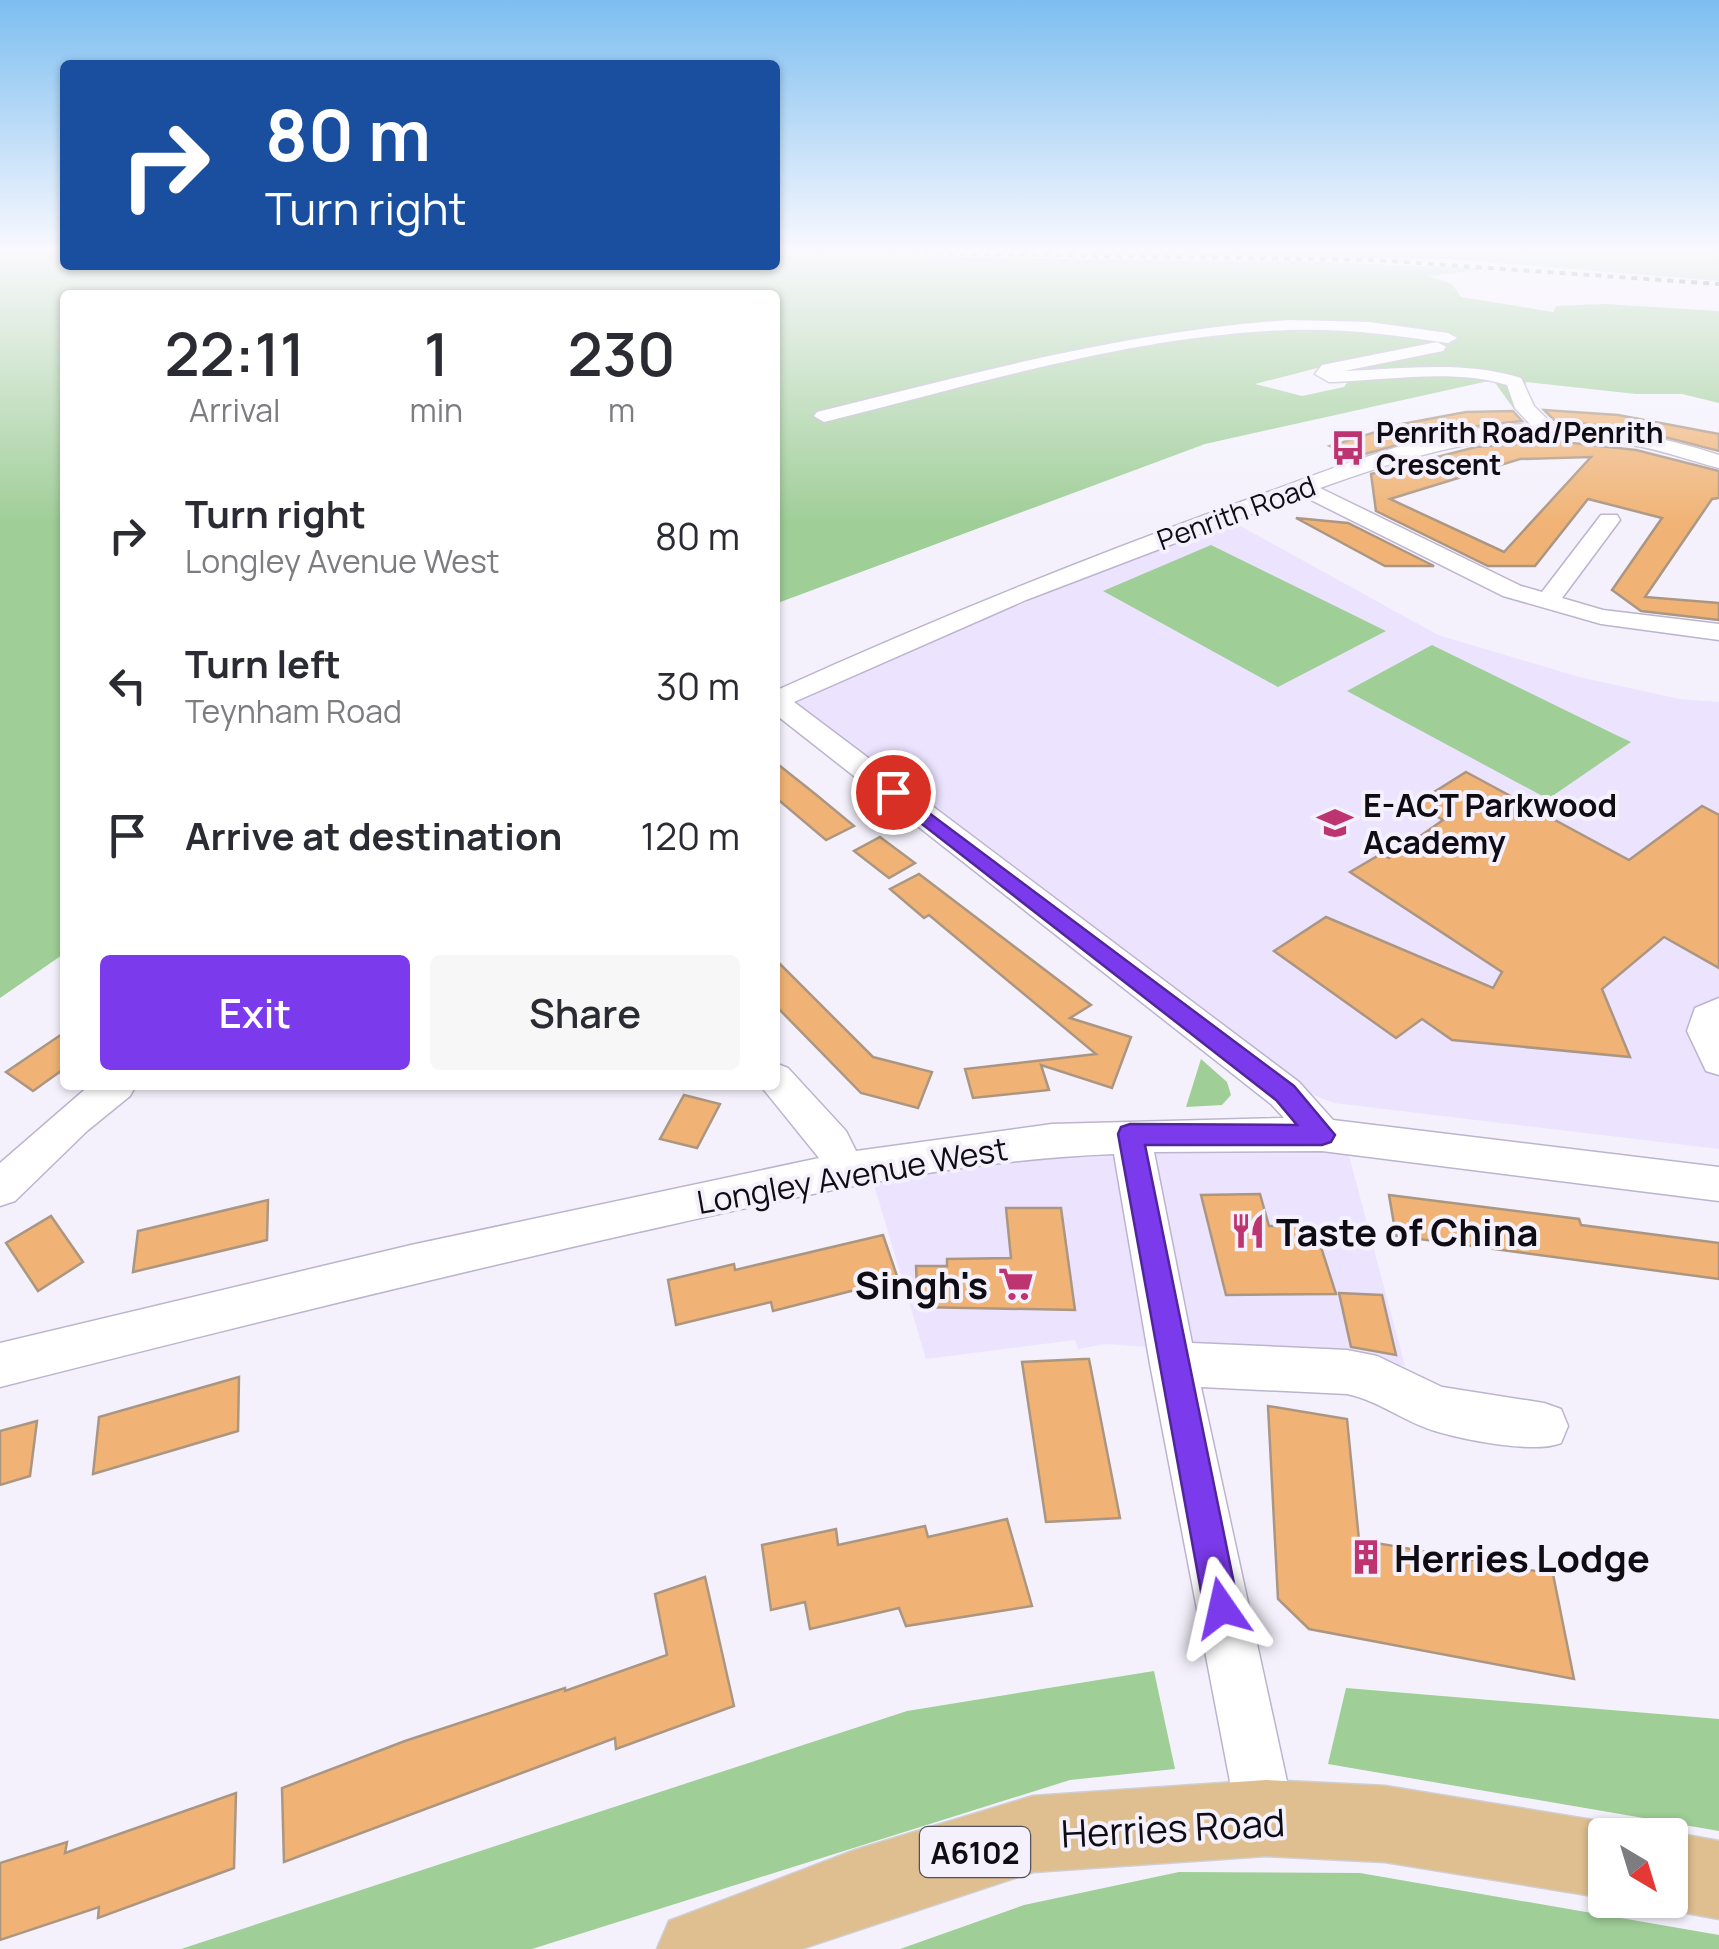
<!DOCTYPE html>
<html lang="en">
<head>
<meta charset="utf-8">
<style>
  body { margin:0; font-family:Manrope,sans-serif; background:#f7f7f7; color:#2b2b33; height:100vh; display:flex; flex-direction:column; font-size:38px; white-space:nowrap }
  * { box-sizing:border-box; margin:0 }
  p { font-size:32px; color:#7c7c81 }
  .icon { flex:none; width:55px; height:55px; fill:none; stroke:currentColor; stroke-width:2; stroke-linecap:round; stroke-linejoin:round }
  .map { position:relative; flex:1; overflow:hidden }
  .sheet { position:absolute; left:60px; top:290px; width:720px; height:800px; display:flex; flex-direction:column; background:#fff; border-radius:10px; box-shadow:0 2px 8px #0004 }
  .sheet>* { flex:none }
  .banner { position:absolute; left:60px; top:60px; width:720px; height:210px; border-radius:10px; box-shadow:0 2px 8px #0004; background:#1a4fa0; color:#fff; overflow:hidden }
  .needle { width:65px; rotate:142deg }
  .buttons { position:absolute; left:1588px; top:1818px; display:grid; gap:20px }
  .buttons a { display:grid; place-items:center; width:100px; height:100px; border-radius:10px; background:#fff; box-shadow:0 2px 8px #0004; font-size:50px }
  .pin { position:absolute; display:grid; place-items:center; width:85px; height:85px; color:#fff; margin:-42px; border:5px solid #fff; border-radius:50%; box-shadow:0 2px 10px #0007 }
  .me { position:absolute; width:110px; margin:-55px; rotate:349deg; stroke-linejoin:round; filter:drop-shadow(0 0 8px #0008) }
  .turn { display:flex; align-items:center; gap:35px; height:210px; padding:0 40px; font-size:45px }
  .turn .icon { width:130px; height:130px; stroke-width:2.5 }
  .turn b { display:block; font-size:70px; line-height:85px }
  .eta { display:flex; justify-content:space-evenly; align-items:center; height:170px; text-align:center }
  .eta b { font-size:60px; font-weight:600; line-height:70px }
  .primary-button { display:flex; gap:20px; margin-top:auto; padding:20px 40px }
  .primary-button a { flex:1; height:115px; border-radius:10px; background:#7c3aed; color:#fff; font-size:40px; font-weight:600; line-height:115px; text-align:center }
  .primary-button a+a { background:#f7f7f7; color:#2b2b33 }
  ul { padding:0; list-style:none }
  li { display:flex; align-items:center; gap:30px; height:150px; padding:0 40px }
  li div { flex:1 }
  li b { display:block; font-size:38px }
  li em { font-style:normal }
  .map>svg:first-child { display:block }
  .built { fill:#ece3ff }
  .green { fill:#9fce97; fill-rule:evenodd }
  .building { fill:#f0b375; stroke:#ab9682; stroke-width:2.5; fill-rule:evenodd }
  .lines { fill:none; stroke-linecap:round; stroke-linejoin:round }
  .minor-casing { stroke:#bcb4ce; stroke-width:3 }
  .major-casing { stroke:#cfced0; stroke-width:3 }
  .minor { fill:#fff; fill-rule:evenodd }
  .major { fill:#dfbe8f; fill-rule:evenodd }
  .rail { stroke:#48454e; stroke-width:4; stroke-dasharray:6 6; stroke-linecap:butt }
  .route { fill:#7c3aed; stroke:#51269a; stroke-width:2.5 }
  .labels { text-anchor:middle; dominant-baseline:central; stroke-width:8; stroke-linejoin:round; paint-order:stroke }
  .far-poi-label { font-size:28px; font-weight:bold; fill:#0f0c14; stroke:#f4f1fc; text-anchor:start }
  .far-street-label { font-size:28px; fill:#0f0c14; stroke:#f4f1fc }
  .shield { fill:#f4f1fc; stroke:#54515a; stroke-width:2.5 }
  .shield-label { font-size:30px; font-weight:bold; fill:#0f0c14 }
  .poi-label { font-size:32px; font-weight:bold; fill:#0f0c14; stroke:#f4f1fc; text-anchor:start }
  .street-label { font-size:32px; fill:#0f0c14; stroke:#f4f1fc }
  .near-poi-label { font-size:38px; font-weight:bold; fill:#0f0c14; stroke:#f4f1fc; text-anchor:start }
  .near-street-label { font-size:38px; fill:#0f0c14; stroke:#f4f1fc }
</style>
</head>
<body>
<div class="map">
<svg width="1719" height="1949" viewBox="0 0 1719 1949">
  <rect width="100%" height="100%" fill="#f4f1fc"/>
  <!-- built -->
  <g class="built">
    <path d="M1226,518l212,117 141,42 101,22 39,3v447l-385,-46 -23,-9 -518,-392 6,-11 223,-87 89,-43z"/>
    <path d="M1344,1137l61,229 -299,-22 -28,5 -3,-9 -149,19 -58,-194z"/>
  </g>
  <!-- green -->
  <g class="green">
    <path d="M0,251h65v14h710v-10l545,7 170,7 -62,7 24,8 9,13 92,15 3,-6 49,-2 114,7v92l-37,-9h-46l-110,-12 -4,28 -8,-1 -21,-29 -288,64 -430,160v-309h-710v658l-65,45zM1348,360l8,11 -12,16 -42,9 -47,-12z"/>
    <path d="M898,251h821v30l-270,-22z"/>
    <path d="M1211,545l175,86 -108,56 -175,-96z"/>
    <path d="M1432,645l182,89 17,8 -83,57 -201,-108z"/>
    <path d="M1201,1059l26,23 4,13 -9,10 -36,2z"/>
    <path d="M1154,1671l21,98 -105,11 -538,169h-351l726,-238z"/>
    <path d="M1346,1688l373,31v112l-391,-67z"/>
    <path d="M1179,1872l181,1 359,62v14h-819l124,-44z"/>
  </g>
  <!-- building -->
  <g class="building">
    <path d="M1544,410l74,5 101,19v17l-82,-21 -83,-10z"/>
    <path d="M1513,411l9,10 -62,7 -106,29 -24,-11 72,-22 64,-12z"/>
    <path d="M1554,441l82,9 83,21v27l-7,1 -67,98 74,6v17l-78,-9 -29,-21 50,-72 -74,-19 -53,67h-47l-112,-55 -5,-37 105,-27zM1591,457l-87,95 -114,-53 130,-40z"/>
    <path d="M1296,518l52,5 86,43h-49z"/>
    <path d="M775,762l39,31 40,33 -28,14 -51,-43z"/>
    <path d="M1466,772l163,88 73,-54 17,9v153l-55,-31 -62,52 28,68 -178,-17 -30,-21 -26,19 -122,-87 52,-34 167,71 9,-16 -152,-100 31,-18 8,4 54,-38 -28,-16z"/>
    <path d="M880,837l35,26 -26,15 -35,-27z"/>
    <path d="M919,874l172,131 -21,13 61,19 -19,51 -71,-23 8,25 -76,8 -8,-29 131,-15 -167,-139 -5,3 -34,-29z"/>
    <path d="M775,959l98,98 59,15 -14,36 -57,-15 -86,-88z"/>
    <path d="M65,1032v36l-32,23 -27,-19z"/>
    <path d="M684,1095l36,9 -23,44 -37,-9z"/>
    <path d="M1260,1194l9,32 45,-1 22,69 -110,1 -25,-100z"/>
    <path d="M1389,1195l190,24 2,6 138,18v36l-323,-43z"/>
    <path d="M268,1200l-1,40 -134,32 5,-41z"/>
    <path d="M1006,1208h55l14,102 -157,-3 -2,-41h31v-7l64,-1z"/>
    <path d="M51,1216l32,46 -45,29 -32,-48z"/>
    <path d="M883,1235l15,44 -125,32 -2,-9 -95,23 -8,-45 66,-16 1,6z"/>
    <path d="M1339,1293l43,2 14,60 -45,-8z"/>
    <path d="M1084,1359h5l31,159 -74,4 -24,-160z"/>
    <path d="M239,1377l-1,54 -145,43 6,-57z"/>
    <path d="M1268,1406l79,13 12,121 194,34 21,105 -265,-50 -31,-30z"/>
    <path d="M37,1421l-7,55 -30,9v-54z"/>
    <path d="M1007,1519l25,87 -126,20 -7,-18 -89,21 -5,-27 -34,8 -9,-65 74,-16 2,16 87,-19 3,11z"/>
    <path d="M705,1577l29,129 -118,43 -1,-11 -331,124 -2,-74 123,-47 160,-53v3l102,-36 -12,-61z"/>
    <path d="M236,1793l-2,75 -136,50 1,-11 -99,33v-77l67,-21 -2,11z"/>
  </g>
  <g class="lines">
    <defs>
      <g id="minor">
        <path d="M1290,320l79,2 79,11 9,5 -9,5c-53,-8 -106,-15 -160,-13 -158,6 -311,54 -464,92l-10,-6 3,-4c157,-39 311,-81 473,-92z"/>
        <path d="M1437,342l9,5 -3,4 -99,20c59,-2 120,-11 177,7l13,28 18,18c57,3 112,13 167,31v13c-28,-7 -54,-17 -82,-22 -116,-24 -209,3 -317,42l201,98 21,6 59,-77h16l3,5 -58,78 41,12 116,14v16l-118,-16 -98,-28 -202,-101 -275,105 -232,102 505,380 34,38 386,47v34l-397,-50 -168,1 38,191 155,7 30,6 65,31 102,16 17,6 7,17 -7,17c-27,11 -96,-3 -126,-12 -31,-9 -55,-30 -88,-37l-146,-7 94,431 -8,21 -21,8 -21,-8 -8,-21 -87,-454 -36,-210c-161,6 -319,43 -476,78 -213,48 -426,101 -638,155v-44l411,-98 408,-87 -59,-73h15v-22l13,5 58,63 10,20 196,-27 232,-6 -13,-14 -496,-390v-23c159,-72 320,-137 485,-196 86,-31 177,-69 270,-71l-15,-16 -8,-23c-55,-17 -121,-4 -178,-3l-14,-8 7,-9z"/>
        <path d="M1719,998v77l-13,-4 -19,-40 8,-23z"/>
        <path d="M90,1085h46l-6,11 -43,35 -72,70 -15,5v-43z"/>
      </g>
      <g id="major">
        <path d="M1266,1780l119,6 220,36 28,13h-28v63l-220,-36 -119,-6 -233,16 -232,77h-144l12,-28 186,-71 178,-54z"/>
        <path d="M1670,1832l49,9v78l-49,-9 -23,-10h23v-65h-7z"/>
      </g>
    </defs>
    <!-- minor casing -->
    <use href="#minor" class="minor-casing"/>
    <!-- major casing -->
    <use href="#major" class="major-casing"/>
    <!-- minor -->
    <use href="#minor" class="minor"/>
    <!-- major -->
    <use href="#major" class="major"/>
    <!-- rail -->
    <path class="rail" d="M780,251l595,9 344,24"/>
  </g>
  <!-- sky -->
  <linearGradient id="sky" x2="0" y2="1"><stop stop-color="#7cbef0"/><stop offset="0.48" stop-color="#faf9fe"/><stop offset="1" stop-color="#faf9fe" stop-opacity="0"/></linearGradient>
  <rect width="1719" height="524" fill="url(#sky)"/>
  <!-- route -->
  <path class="route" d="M893,786l401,300 41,49 -4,7 -9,3h-177l94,463 -5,12 -12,5 -13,-5 -5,-12 -86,-474 3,-7 9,-3 167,1 -21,-25 -390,-304v-8z"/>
  <!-- icons -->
  <defs>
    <symbol id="bus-bare" viewBox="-9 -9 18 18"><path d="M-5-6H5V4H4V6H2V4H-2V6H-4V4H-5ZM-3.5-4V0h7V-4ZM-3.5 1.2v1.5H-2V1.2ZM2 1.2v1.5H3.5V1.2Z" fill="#bd3470" stroke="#f4f1fc" stroke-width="2.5" paint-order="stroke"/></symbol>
    <symbol id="school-bare" viewBox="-9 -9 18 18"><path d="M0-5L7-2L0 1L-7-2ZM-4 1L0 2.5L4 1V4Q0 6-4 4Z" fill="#bd3470" stroke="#f4f1fc" stroke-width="2.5" paint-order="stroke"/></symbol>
    <symbol id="restaurant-bare" viewBox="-9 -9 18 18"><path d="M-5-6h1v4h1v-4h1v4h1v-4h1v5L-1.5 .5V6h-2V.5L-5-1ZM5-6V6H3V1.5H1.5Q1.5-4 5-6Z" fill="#bd3470" stroke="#f4f1fc" stroke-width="2.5" paint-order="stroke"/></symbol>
    <symbol id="supermarket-bare" viewBox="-9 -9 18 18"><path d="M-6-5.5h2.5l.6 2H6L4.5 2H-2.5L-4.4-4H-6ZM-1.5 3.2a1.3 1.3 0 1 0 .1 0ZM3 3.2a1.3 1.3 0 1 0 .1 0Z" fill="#bd3470" stroke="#f4f1fc" stroke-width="2.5" paint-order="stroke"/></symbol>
    <symbol id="building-bare" viewBox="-9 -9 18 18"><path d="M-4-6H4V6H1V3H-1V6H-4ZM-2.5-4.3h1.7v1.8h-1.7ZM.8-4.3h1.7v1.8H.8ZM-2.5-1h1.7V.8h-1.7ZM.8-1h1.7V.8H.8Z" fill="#bd3470" stroke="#f4f1fc" stroke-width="2.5" paint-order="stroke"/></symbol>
  </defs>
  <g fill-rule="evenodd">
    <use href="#bus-bare" x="1323" y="423" width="50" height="50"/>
    <use href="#school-bare" x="1310" y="798" width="50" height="50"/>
    <use href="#restaurant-bare" x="1223" y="1206" width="50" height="50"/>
    <use href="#supermarket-bare" x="991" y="1259" width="50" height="50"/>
    <use href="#building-bare" x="1341" y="1532" width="50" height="50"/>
  </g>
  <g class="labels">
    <!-- far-poi labels -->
    <g class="far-poi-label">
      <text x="1376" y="432">Penrith Road/Penrith<tspan x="1376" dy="32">Crescent</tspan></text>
    </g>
    <!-- far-street labels -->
    <g class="far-street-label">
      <text transform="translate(1236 512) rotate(-20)">Penrith Road</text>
    </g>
    <!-- shield labels -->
    <rect class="shield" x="920" y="1827" width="110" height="50" rx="8"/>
    <g class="shield-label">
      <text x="975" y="1852">A6102</text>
    </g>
    <!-- poi labels -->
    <g class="poi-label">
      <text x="1363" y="805">E-ACT Parkwood<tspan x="1363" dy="37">Academy</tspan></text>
    </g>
    <!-- street labels -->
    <g class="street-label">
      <text transform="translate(852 1175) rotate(-10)">Longley Avenue West</text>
    </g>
    <!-- near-poi labels -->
    <g class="near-poi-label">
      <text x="1276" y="1231">Taste of China</text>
      <text x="988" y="1284" text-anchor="end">Singh's</text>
      <text x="1394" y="1557">Herries Lodge</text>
    </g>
    <!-- near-street labels -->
    <g class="near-street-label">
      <text transform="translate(1173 1827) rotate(-3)">Herries Road</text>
    </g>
  </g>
</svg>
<div class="buttons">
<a><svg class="needle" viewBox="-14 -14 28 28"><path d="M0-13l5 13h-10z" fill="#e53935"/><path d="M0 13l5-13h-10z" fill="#7c7c81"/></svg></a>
</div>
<div class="pin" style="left:893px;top:792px;background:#d93025"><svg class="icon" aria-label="arrive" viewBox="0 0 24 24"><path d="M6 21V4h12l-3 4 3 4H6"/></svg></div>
<svg class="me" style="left:1222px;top:1608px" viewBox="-20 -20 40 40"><path d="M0-17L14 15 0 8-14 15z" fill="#7c3aed" stroke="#fff" stroke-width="4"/></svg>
<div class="banner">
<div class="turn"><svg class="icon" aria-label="right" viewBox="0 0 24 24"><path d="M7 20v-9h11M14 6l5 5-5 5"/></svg><div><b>80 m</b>Turn right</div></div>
</div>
<section class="sheet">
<div class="eta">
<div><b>22:11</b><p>Arrival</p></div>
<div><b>1</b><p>min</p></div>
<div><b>230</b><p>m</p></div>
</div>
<ul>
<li><svg class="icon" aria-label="right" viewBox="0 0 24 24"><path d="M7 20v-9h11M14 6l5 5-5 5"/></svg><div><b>Turn right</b><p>Longley Avenue West</p></div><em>80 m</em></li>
<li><svg class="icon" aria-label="left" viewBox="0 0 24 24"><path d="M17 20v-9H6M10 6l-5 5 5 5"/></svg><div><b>Turn left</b><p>Teynham Road</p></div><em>30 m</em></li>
<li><svg class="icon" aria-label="arrive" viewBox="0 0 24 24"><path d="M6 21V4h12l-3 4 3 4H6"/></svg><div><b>Arrive at destination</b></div><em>120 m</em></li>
</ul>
<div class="primary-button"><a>Exit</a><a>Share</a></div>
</section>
</div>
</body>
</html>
